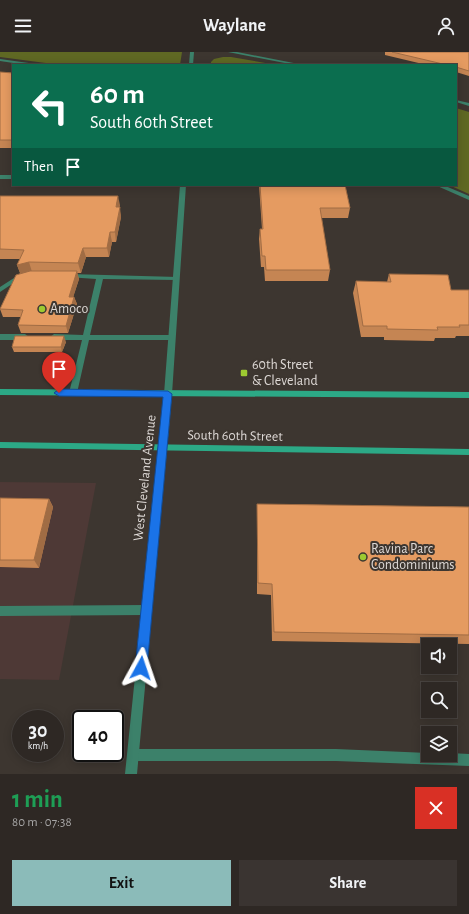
<!DOCTYPE html>
<html lang="en">
<head>
<meta charset="utf-8">
<style>
  body { margin:0; font-family:"Alegreya Sans",sans-serif; background:#3a3431; color:#f1f3f6; height:100vh; display:flex; flex-direction:column; font-size:15px; white-space:nowrap }
  * { box-sizing:border-box; margin:0 }
  p { font-size:13px; color:#a7a6a6 }
  .icon { flex:none; width:22px; height:22px; fill:none; stroke:currentColor; stroke-width:2; stroke-linecap:round; stroke-linejoin:round }
  .map { position:relative; height:722px; overflow:hidden }
  .sheet { display:flex; flex-direction:column; background:#2e2824; flex:1 }
  .sheet>* { flex:none }
  .top-card { position:absolute; left:12px; top:12px; width:445px; height:122px; border-radius:0px; box-shadow:0 2px 10px #0003,0 0 0 1px #494441; background:#0b6e4f; color:#fff; overflow:hidden }
  .tools { position:absolute; left:421px; top:586px; display:grid; gap:8px }
  .tools a { display:grid; place-items:center; width:36px; height:36px; border-radius:0px; background:#2e2824; box-shadow:0 2px 10px #0003,0 0 0 1px #494441; font-size:20px }
  .speed { position:absolute; left:12px; top:658px; display:flex; gap:8px; font-size:20px; font-weight:700; text-align:center }
  .speed>* { display:grid; place-content:center; width:52px; height:52px; border-radius:50%; background:#2e2824; box-shadow:0 2px 10px #0003,0 0 0 1px #494441; line-height:1 }
  .speed small { font-size:10px; font-weight:400 }
  .speed .limit { border:2px solid #111; border-radius:6px; background:#fff; color:#111 }
  .pin { position:absolute; display:grid; place-items:center; width:34px; height:34px; color:#fff; margin:-41px -17px; border-radius:50% 50% 50% 0; rotate:-45deg; box-shadow:0 0 4px #0007 }
  .pin .icon { rotate:45deg }
  .me { position:absolute; width:44px; margin:-22px; rotate:5deg; stroke-linejoin:round; filter:drop-shadow(0 0 3px #0008) }
  .turn { display:flex; align-items:center; gap:14px; height:84px; padding:0 12px; font-size:18px }
  .turn .icon { width:52px; height:52px; stroke-width:2.5 }
  .turn b { display:block; font-size:28px; line-height:34px }
  .then { display:flex; align-items:center; height:38px; padding:0 12px; background:#0003; gap:8px; font-size:15px }
  .round { display:grid; place-items:center; flex:none; width:42px; height:42px; border-radius:0px; background:#3a3431 }
  .headline { display:flex; align-items:center; justify-content:space-between; height:68px; padding:0 12px }
  h1 { font-size:24px; font-weight:700; line-height:30px; color:#1e9e55 }
  .action { display:flex; gap:8px; margin-top:auto; padding:8px 12px }
  .action a { flex:1; height:46px; border-radius:0px; background:#8bbbb9; color:#111; font-size:16px; font-weight:700; line-height:46px; text-align:center }
  .action a+a { background:#3a3431; color:#f1f3f6 }
  header { display:flex; justify-content:space-between; align-items:center; height:52px; padding:0 12px; background:#2e2824; font-size:18px; font-weight:700 }
  .map>svg:first-child { display:block }
  .commercial { fill:#4e3936 }
  .green { fill:#5f6823 }
  .lines { fill:none; stroke-linecap:round; stroke-linejoin:round }
  .service { fill:#3c816a; fill-rule:evenodd }
  .minor { fill:#3c816a; fill-rule:evenodd }
  .tertiary { fill:#3c816a; fill-rule:evenodd }
  .secondary { fill:#2ca986; fill-rule:evenodd }
  .wall { fill:#c58553 }
  .shaded-wall { fill:#a06c44 }
  .building { fill:#e59b61; stroke:#a06c44 }
  .route { fill:#1a73e8; stroke:#114b97 }
  .poi-dot { fill:#9dca31; stroke:#3d3630; stroke-width:1.5 }
  .labels { text-anchor:middle; dominant-baseline:central; stroke-width:4; stroke-linejoin:round; paint-order:stroke }
  .poi-label { font-size:14px; fill:#ded9d6; stroke:#3d3630; text-anchor:start }
  .street-label { font-size:14px; fill:#ded9d6; stroke:#3d3630 }
</style>
</head>
<body>
<header><svg class="icon" aria-label="menu" viewBox="0 0 24 24"><path d="M4 6h16M4 12h16M4 18h16"/></svg>Waylane<svg class="icon" aria-label="person" viewBox="0 0 24 24"><circle cx="12" cy="8" r="4"/><path d="M4 21q1-7 8-7t8 7"/></svg></header>
<div class="map">
<svg width="469" height="722" viewBox="0 0 469 722">
  <rect width="100%" height="100%" fill="#3d3630"/>
  <!-- commercial -->
  <path class="commercial" d="M0,430l96,1 -37,197 -59,-1z"/>
  <!-- green -->
  <g class="green">
    <path d="M0,0h182l-2,13h-119l-61,-8z"/>
    <path d="M223,5h8l46,8h-66v-3l3,-3z"/>
    <path d="M456,56l13,4v82l-20,-9h7z"/>
  </g>
  <g class="lines">
    <!-- service -->
    <g class="service">
      <path d="M435,133h8l26,11v4z"/>
      <path d="M69,222l109,3v2l-2,1 -73,-1 -13,56h81l3,1 1,2 -1,2h-85l-12,53 -1,2h-6l-1,-2 13,-53h-28l-4,-3 4,-3 29,1 13,-56 -29,-2v-2z"/>
      <path d="M23,223l3,2 -1,1 -7,2 -18,12v-5l14,-9z"/>
      <path d="M0,282h25l4,3 -4,3h-25z"/>
      <path d="M146,553l4,1 1,4 -1,4 -4,1 -146,1v-10z"/>
      <path d="M133,697h203l92,4v2h22v-2l19,1v12l-133,-5h-203l-4,-2 -2,-4 2,-4z"/>
    </g>
    <!-- minor -->
    <g class="minor">
      <path d="M228,0h9l67,13h-9z"/>
      <path d="M0,7l36,5 2,1h-11l-27,-4z"/>
      <path d="M456,48l13,3v3l-13,-4z"/>
      <rect x="0" y="123" width="13" height="4"/>
    </g>
    <!-- tertiary -->
    <g class="tertiary">
      <path d="M190,0h4l-1,13h-4z"/>
      <path d="M180,133h6l-14,209 -35,380h-12l39,-380z"/>
    </g>
    <!-- secondary -->
    <g class="secondary">
      <path d="M0,337l469,3v6l-469,-3z"/>
      <path d="M0,390l469,7v6l-469,-7z"/>
    </g>
  </g>
  <!-- wall -->
  <g class="wall">
    <path d="M385,0h84v24l-13,-4v-7h-29l-42,-10z"/>
    <path d="M0,20l13,1v75h-13z"/>
    <path d="M259,133h86l5,23 -2,10h-27l9,52 -2,11h-63l-1,-14h-3l-2,-28 1,-10h2z"/>
    <path d="M0,144l120,9 -1,2 2,10 -5,25h-4l-3,15h-23l-5,16h-4l2,6 -6,18h1l3,7 -9,29h-47l-3,-8 3,-8h-18l-3,-8 20,-36 -3,-8 3,-6h-20z"/>
    <path d="M389,222l62,16h18v46h-13l-1,2h-20l-1,3 -50,-1v-3h-23l-8,-44 3,-12 31,1z"/>
    <path d="M66,290l-4,10h-48l-2,-5z"/>
    <path d="M0,446l49,1 4,8 -14,61 -39,-1z"/>
    <path d="M257,452l212,3v137l-197,-3 -1,-46 -14,-1z"/>
  </g>
  <!-- shaded-wall -->
  <g class="shaded-wall">
    <path d="M118,144l2,9 -3,12 -1,-10z"/>
    <path d="M120,155l1,10 -5,25 -1,-10z"/>
    <path d="M110,180l2,10 -3,15 -2,-9z"/>
    <path d="M83,196l3,9 -5,16 -3,-10z"/>
    <path d="M29,210l3,10 -11,3 -4,-10z"/>
    <path d="M77,219l2,8 -8,25 -2,-7z"/>
    <path d="M74,245l3,7 -9,29 -2,-7z"/>
    <path d="M64,284l2,6 -4,10 -1,-5z"/>
    <path d="M49,447l4,8 -14,61 -5,-8z"/>
  </g>
  <!-- building -->
  <g class="building">
    <path d="M392,0h77v19l-13,-4v-2h-9z"/>
    <path d="M0,20l13,1v67h-13z"/>
    <path d="M260,133h85l5,23h-30l10,62h-64l-1,-14h-3l-2,-27h3z"/>
    <path d="M0,144h118l-2,11h4l-5,25h-5l-3,16h-24l-5,15 -49,-1 -12,3 7,-15 -24,-1z"/>
    <path d="M30,219h47l-8,26h5l-8,29 -48,-1 5,-15 -23,-1 16,-34z"/>
    <path d="M389,222l59,1 3,15h18v35h-10l1,2h-23l1,3 -51,-1v-3h-24l-7,-45 35,1z"/>
    <path d="M15,284h49l-3,11h-49z"/>
    <path d="M0,446l49,1 -15,61h-34z"/>
    <path d="M257,452l212,3v128l-195,-3 -2,-48 -14,-1z"/>
  </g>
  <!-- route -->
  <path class="route" d="M59,337l109,2 4,3 -25,274 -2,4 -4,2 -5,-2 -1,-4 28,-271 -104,-1 -5,-3z"/>
  <!-- markers -->
  <g class="poi-dot">
    <circle cx="42" cy="257" r="4"/>
    <rect x="240" y="317" width="8" height="8" rx="2"/>
    <circle cx="363" cy="505" r="4"/>
  </g>
  <g class="labels">
    <!-- poi labels -->
    <g class="poi-label">
      <text x="50" y="257">Amoco</text>
      <text x="252" y="313">60th Street<tspan x="252" dy="16">&amp; Cleveland</tspan></text>
      <text x="371" y="497">Ravina Parc<tspan x="371" dy="16">Condominiums</tspan></text>
    </g>
    <!-- street labels -->
    <g class="street-label">
      <text transform="translate(235 384) rotate(1)">South 60th Street</text>
      <text transform="translate(145 426) rotate(-84)">West Cleveland Avenue</text>
    </g>
  </g>
</svg>
<div class="tools">
<a><svg class="icon" aria-label="sound" viewBox="0 0 24 24"><path d="M4 9h4l5-4v14l-5-4H4zM17 9q2 3 0 6"/></svg></a>
<a><svg class="icon" aria-label="search" viewBox="0 0 24 24"><circle cx="10" cy="10" r="6"/><path d="M15 15l6 6"/></svg></a>
<a><svg class="icon" aria-label="layers" viewBox="0 0 24 24"><path d="M12 4l9 5-9 5-9-5zM3 14l9 5 9-5"/></svg></a>
</div>
<div class="speed"><div>30<small>km/h</small></div><div class="limit">40</div></div>
<div class="pin" style="left:59px;top:341px;background:#d93025"><svg class="icon" aria-label="arrive" viewBox="0 0 24 24"><path d="M6 21V4h12l-3 4 3 4H6"/></svg></div>
<svg class="me" style="left:141px;top:616px" viewBox="-20 -20 40 40"><path d="M0-17L14 15 0 8-14 15z" fill="#1a73e8" stroke="#fff" stroke-width="4"/></svg>
<div class="top-card">
<div class="turn"><svg class="icon" aria-label="left" viewBox="0 0 24 24"><path d="M17 20v-9H6M10 6l-5 5 5 5"/></svg><div><b>60 m</b>South 60th Street</div></div>
<div class="then">Then<svg class="icon" aria-label="arrive" viewBox="0 0 24 24"><path d="M6 21V4h12l-3 4 3 4H6"/></svg></div>
</div>
</div>
<section class="sheet">
<div class="headline"><div><h1>1 min</h1><p>80 m · 07:38</p></div><a class="round" style="background:#d93025;color:#fff"><svg class="icon" aria-label="close" viewBox="0 0 24 24"><path d="M6 6l12 12M18 6L6 18"/></svg></a></div>
<div class="action"><a>Exit</a><a>Share</a></div>
</section>
</body>
</html>
